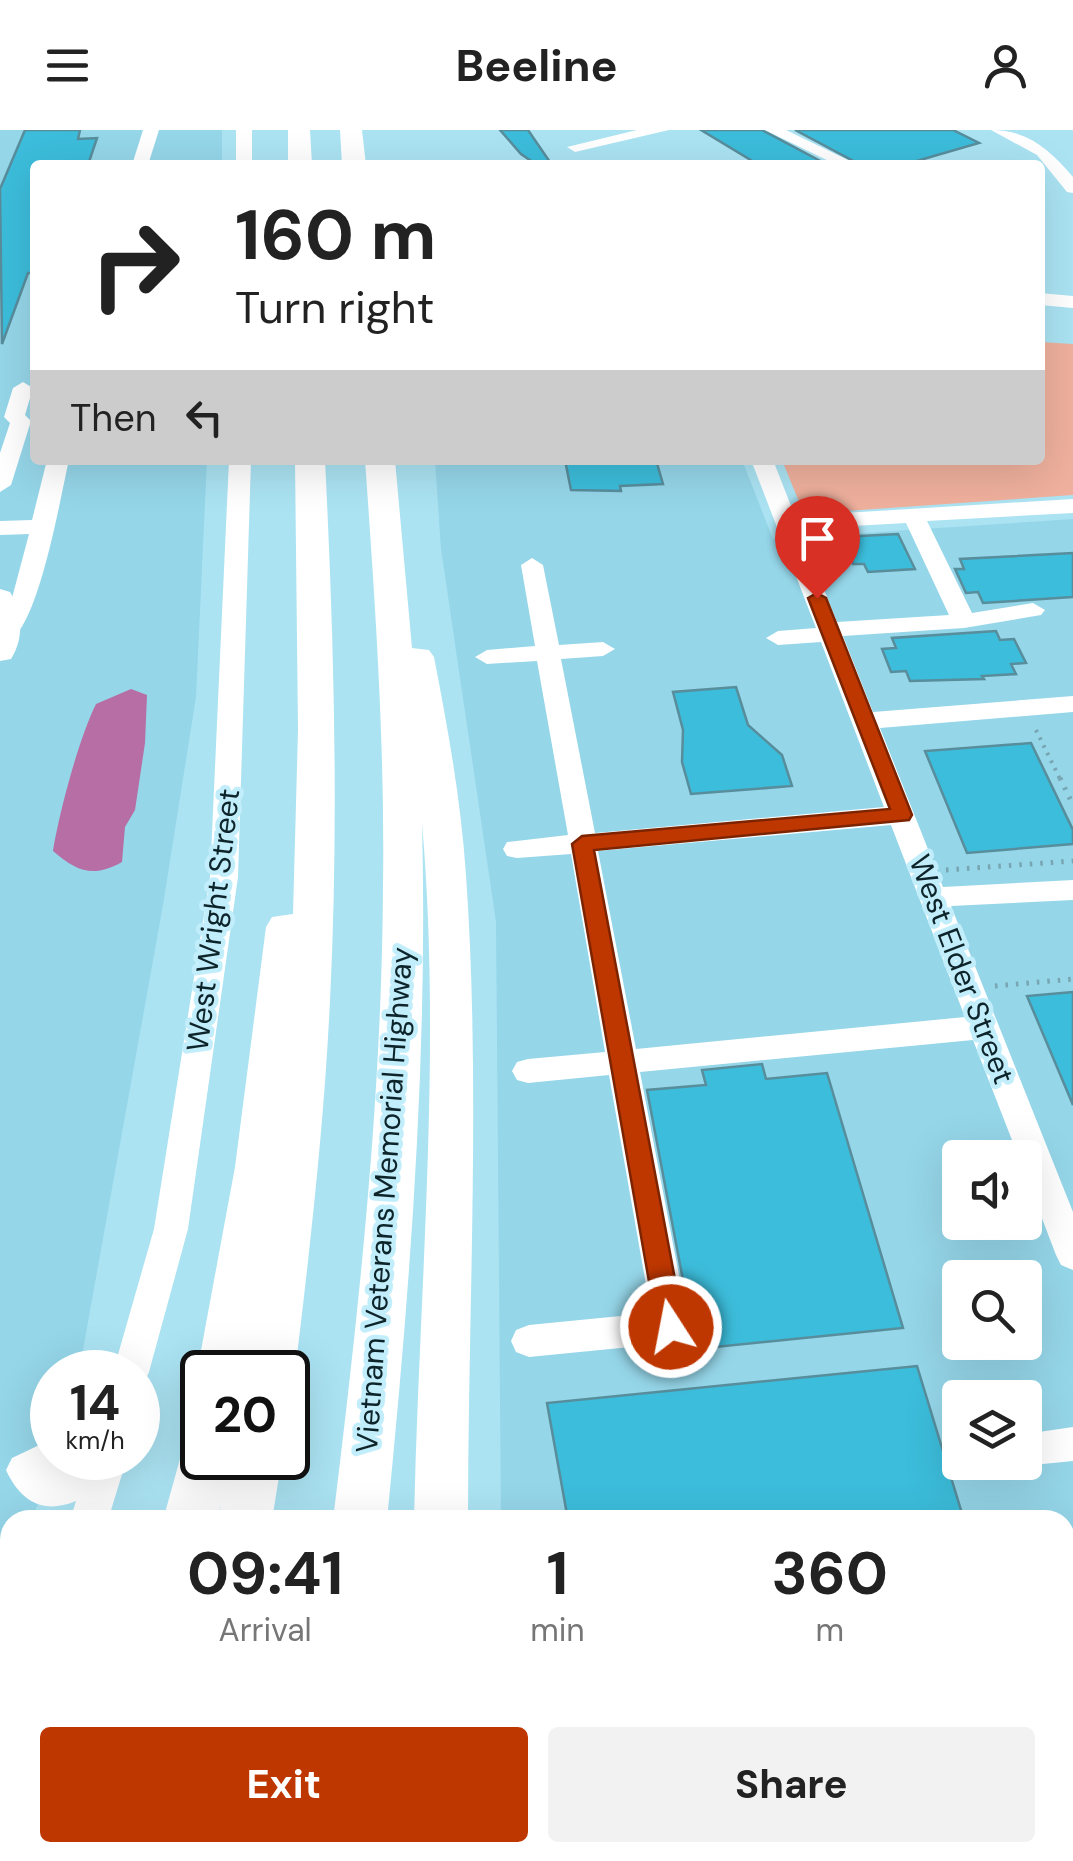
<!DOCTYPE html>
<html lang="en">
<head>
<meta charset="utf-8">
<style>
  body { margin:0; font-family:"DM Sans",sans-serif; background:#f2f2f2; color:#222; height:100vh; display:flex; flex-direction:column; font-size:38px; white-space:nowrap }
  * { box-sizing:border-box; margin:0 }
  p { font-size:32px; color:#767676 }
  .icon { flex:none; width:55px; height:55px; fill:none; stroke:currentColor; stroke-width:2; stroke-linecap:round; stroke-linejoin:round }
  .map { position:relative; flex:1; overflow:hidden }
  .side { position:absolute; left:0px; top:1380px; width:1075px; height:352px; display:flex; flex-direction:column; background:#fff; border-radius:30px 30px 0 0; box-shadow:0 10px 40px #0002 }
  .side>* { flex:none }
  .guide { position:absolute; left:30px; top:30px; width:1015px; height:305px; border-radius:10px; box-shadow:0 10px 40px #0002; background:#fff; color:#222; overflow:hidden }
  .controls { position:absolute; left:942px; top:1010px; display:grid; gap:20px }
  .controls a { display:grid; place-items:center; width:100px; height:100px; border-radius:10px; background:#fff; box-shadow:0 10px 40px #0002; font-size:50px }
  .speed { position:absolute; left:30px; top:1220px; display:flex; gap:20px; font-size:50px; font-weight:700; text-align:center }
  .speed>* { display:grid; place-content:center; width:130px; height:130px; border-radius:50%; background:#fff; box-shadow:0 10px 40px #0002; line-height:1 }
  .speed small { font-size:25px; font-weight:400 }
  .speed .limit { border:5px solid #111; border-radius:15px; background:#fff; color:#111 }
  .pin { position:absolute; display:grid; place-items:center; width:85px; height:85px; color:#fff; margin:-102px -42px; border-radius:50% 50% 50% 0; rotate:-45deg; box-shadow:0 0 10px #0007 }
  .pin .icon { rotate:45deg }
  .me { position:absolute; width:110px; margin:-55px; rotate:349deg; stroke-linejoin:round; filter:drop-shadow(0 0 8px #0008) }
  .turn { display:flex; align-items:center; gap:35px; height:210px; padding:0 40px; font-size:45px }
  .turn .icon { width:130px; height:130px; stroke-width:2.5 }
  .turn b { display:block; font-size:70px; line-height:85px }
  .then { display:flex; align-items:center; height:95px; padding:0 40px; background:#0003; gap:20px; font-size:38px }
  .eta { display:flex; justify-content:space-evenly; align-items:center; height:170px; text-align:center }
  .eta b { font-size:60px; font-weight:700; line-height:70px }
  .action { display:flex; gap:20px; margin-top:auto; padding:20px 40px }
  .action a { flex:1; height:115px; border-radius:10px; background:#bf3700; color:#fff; font-size:40px; font-weight:700; line-height:115px; text-align:center }
  .action a+a { background:#f2f2f2; color:#222 }
  header { display:flex; justify-content:space-between; align-items:center; height:130px; padding:0 40px; background:#fff; font-size:45px; font-weight:700 }
  .map>svg:first-child { display:block }
  .built { fill:#95d6e9; fill-rule:evenodd }
  .green { fill:#efb09d }
  .water { fill:#b76ea4 }
  .building { fill:#3cbddb; stroke:#588d9c; stroke-width:2.5 }
  .lines { fill:none; stroke-linecap:round; stroke-linejoin:round }
  .path-far1 { stroke:#77a5b1; stroke-width:4; stroke-dasharray:2.5 6; stroke-linecap:butt }
  .path { stroke:#77a5b1; stroke-width:5; stroke-dasharray:2.5 8; stroke-linecap:butt }
  .minor { fill:#fff; fill-rule:evenodd }
  .major { fill:#fff; fill-rule:evenodd }
  .highway { fill:#fff; fill-rule:evenodd }
  .route { fill:#bf3700; stroke:#7c2400; stroke-width:2.5 }
  .labels { text-anchor:middle; dominant-baseline:central; stroke-width:9; stroke-linejoin:round; paint-order:stroke }
  .street-label { font-size:30px; fill:#0d242a; stroke:#c2eefb }
</style>
</head>
<body>
<header><svg class="icon" aria-label="menu" viewBox="0 0 24 24"><path d="M4 6h16M4 12h16M4 18h16"/></svg>Beeline<svg class="icon" aria-label="person" viewBox="0 0 24 24"><circle cx="12" cy="8" r="4"/><path d="M4 21q1-7 8-7t8 7"/></svg></header>
<div class="map">
<svg width="1073" height="1731" viewBox="0 0 1073 1731">
  <rect width="100%" height="100%" fill="#abe3f3"/>
  <!-- built -->
  <g class="built">
    <path d="M0,0h222v35h-187v295h172l-11,237 -33,208 -84,467h-27v86h6l-27,62h-21v49l-10,23z"/>
    <path d="M435,330h307l31,79 300,-20v1342h-554l-1,-8 547,-1v-332h-564l-5,-598 -55,-373zM960,1028h65v64h-65zM960,1148h65v64h-65zM960,1268h65v64h-65z"/>
  </g>
  <!-- green -->
  <path class="green" d="M1040,212l33,2v151l-269,19 -22,-54h258z"/>
  <!-- water -->
  <path class="water" d="M131,559l16,6 -2,48 -10,67 -10,17 -3,35c-28,16 -45,10 -69,-11 6,-38 26,-113 43,-147z"/>
  <!-- building -->
  <g class="building">
    <path d="M25,0h55l-2,9 19,-1 -9,27h-53v108h-7l-26,71 -2,-155z"/>
    <path d="M500,0h28l24,35h-15l-16,-11z"/>
    <path d="M701,0h61l66,35h-69z"/>
    <path d="M795,0h158l26,13 -76,22h-42z"/>
    <path d="M565,330h91l7,24 -43,2 1,5 -50,-1z"/>
    <path d="M898,404l17,35 -47,3 -4,-8h-11l-11,-27z"/>
    <path d="M1073,423v44l-90,6 -5,-11 -12,1 -11,-24h9l-4,-10z"/>
    <path d="M996,501l4,9 14,-1 12,24 -15,1 5,10 -34,2 2,3 -74,2 -4,-10 -15,1 -9,-23 14,-1 -4,-10z"/>
    <path d="M736,557l12,38 34,30 10,31 -101,8 -9,-32 1,-32 -10,-38z"/>
    <path d="M1031,613l42,87v14l-106,9 -42,-102z"/>
    <path d="M1073,862v113l-46,-109z"/>
    <path d="M762,934l4,15 61,-6 76,255 -207,21 -49,-259 59,-5 -4,-15z"/>
    <path d="M917,1236l47,154h-396l-21,-117z"/>
  </g>
  <g class="lines">
    <!-- path-far1 -->
    <path class="path-far1" d="M1036,600l25,51"/>
    <!-- path -->
    <g class="path">
      <path d="M1060,648l13,27"/>
      <path d="M946,740l127,-9"/>
      <path d="M995,856l78,-7"/>
    </g>
    <!-- minor -->
    <g class="minor">
      <path d="M143,0h16l-11,35h-16z"/>
      <rect x="236" y="0" width="16" height="35"/>
      <path d="M637,0h32l-94,22 -8,-5z"/>
      <path d="M765,0h21l72,35h-21z"/>
      <path d="M991,0c37,0 59,20 82,47v16l-6,-1 -30,-37z"/>
      <path d="M1040,163l33,3v12l-33,-3z"/>
      <path d="M23,252l10,6 -8,27 6,6 -20,64 -11,7v-39l10,-30 -6,-6 9,-29z"/>
      <path d="M47,330h22c-8,33 -31,174 -63,182l-6,-1v-18l12,-25 17,-64 -29,1v-14l32,-1z"/>
      <path d="M229,330h22l-13,417 -50,352 -39,143 -5,11 -6,3v-14h-25l41,-143 56,-352z"/>
      <path d="M751,330h22l22,56 278,-17v14l-146,8 45,92 61,-10 12,7 -4,5 -77,13 -121,8 30,76 200,-16v16l-193,16 63,159 130,-7v20l-122,6 122,306v58l-12,-5 -5,-10 -31,-81v-16h-6l-46,-118 -333,32 49,255 -5,11 -13,5 -142,14 -13,-5 -5,-11 5,-11 13,-5 122,-12 -42,-238 -81,8 -11,-3 -5,-9 5,-9 11,-3 77,-7 -34,-198 -54,4 -10,-2 -4,-7 4,-7 61,-7 -31,-174 -50,3 -12,-7 12,-7 48,-4 -14,-81 11,-7 11,7 16,80 44,-3 12,7 -12,7 -42,3 34,174 289,-26 -63,-165 -43,3 -12,-7 12,-7 38,-3zM906,393l43,92 -112,7 -37,-93zM891,695l74,192 -329,32 -38,-198z"/>
      <path d="M1073,1297v34l-40,4 -8,-3v-28z"/>
      <path d="M52,1309v19h18l-8,12 27,-12h38l-19,62h-38l6,-19c-33,14 -56,0 -70,-31l6,-12z"/>
      <path d="M1073,1536v42l-8,1v-42z"/>
      <path d="M10,1609v66l-10,4v-66z"/>
      <path d="M904,1722h44l2,9h-44z"/>
    </g>
    <!-- major -->
    <path class="major" d="M0,459l10,3c13,21 14,46 1,67l-11,2z"/>
    <!-- highway -->
    <g class="highway">
      <path d="M288,0h22l2,35h-24z"/>
      <path d="M340,0h22l4,35h-24z"/>
      <path d="M295,330h30c9,180 14,360 5,541 -6,124 -20,248 -35,371l-7,15v-15h-86v11l-5,-11 38,-205 31,-240 6,-10 21,-3 5,-184z"/>
      <path d="M365,330h30l17,188 17,2 5,7c14,72 27,144 32,218 15,215 2,430 2,645h-54c5,-232 28,-466 8,-697 6,233 -12,465 -35,697h-54c26,-211 49,-423 50,-635 2,-142 -8,-284 -18,-425z"/>
      <path d="M202,1304v24h80l-10,62h-54l3,-16 -4,16h-54l22,-79z"/>
      <path d="M50,1722h62l-3,9h-62z"/>
      <path d="M153,1722h62l-2,9h-62z"/>
      <path d="M285,1722h62l-1,9h-62z"/>
      <rect x="412" y="1722" width="62" height="9"/>
    </g>
  </g>
  <!-- route -->
  <path class="route" d="M817,463l9,5 86,217 -3,5 -315,30 90,477 -4,9 -9,3 -10,-3 -4,-9 -85,-483 10,-8 308,-27 -82,-211z"/>
  <g class="labels">
    <!-- street labels -->
    <g class="street-label">
      <text transform="translate(213 790) rotate(-83)">West Wright Street</text>
      <text transform="translate(962 839) rotate(69)">West Elder Street</text>
      <text transform="translate(384 1070) rotate(-86)">Vietnam Veterans Memorial Highway</text>
    </g>
  </g>
</svg>
<div class="controls">
<a><svg class="icon" aria-label="sound" viewBox="0 0 24 24"><path d="M4 9h4l5-4v14l-5-4H4zM17 9q2 3 0 6"/></svg></a>
<a><svg class="icon" aria-label="search" viewBox="0 0 24 24"><circle cx="10" cy="10" r="6"/><path d="M15 15l6 6"/></svg></a>
<a><svg class="icon" aria-label="layers" viewBox="0 0 24 24"><path d="M12 4l9 5-9 5-9-5zM3 14l9 5 9-5"/></svg></a>
</div>
<div class="speed"><div>14<small>km/h</small></div><div class="limit">20</div></div>
<div class="pin" style="left:817px;top:468px;background:#d93025"><svg class="icon" aria-label="arrive" viewBox="0 0 24 24"><path d="M6 21V4h12l-3 4 3 4H6"/></svg></div>
<svg class="me" style="left:671px;top:1197px" viewBox="-20 -20 40 40"><circle r="17" fill="#bf3700" stroke="#fff" stroke-width="3"/><path d="M0-11L8 9 0 5-8 9z" fill="#fff"/></svg>
<div class="guide">
<div class="turn"><svg class="icon" aria-label="right" viewBox="0 0 24 24"><path d="M7 20v-9h11M14 6l5 5-5 5"/></svg><div><b>160 m</b>Turn right</div></div>
<div class="then">Then<svg class="icon" aria-label="left" viewBox="0 0 24 24"><path d="M17 20v-9H6M10 6l-5 5 5 5"/></svg></div>
</div>
<section class="side">
<div class="eta">
<div><b>09:41</b><p>Arrival</p></div>
<div><b>1</b><p>min</p></div>
<div><b>360</b><p>m</p></div>
</div>
<div class="action"><a>Exit</a><a>Share</a></div>
</section>
</div>
</body>
</html>
